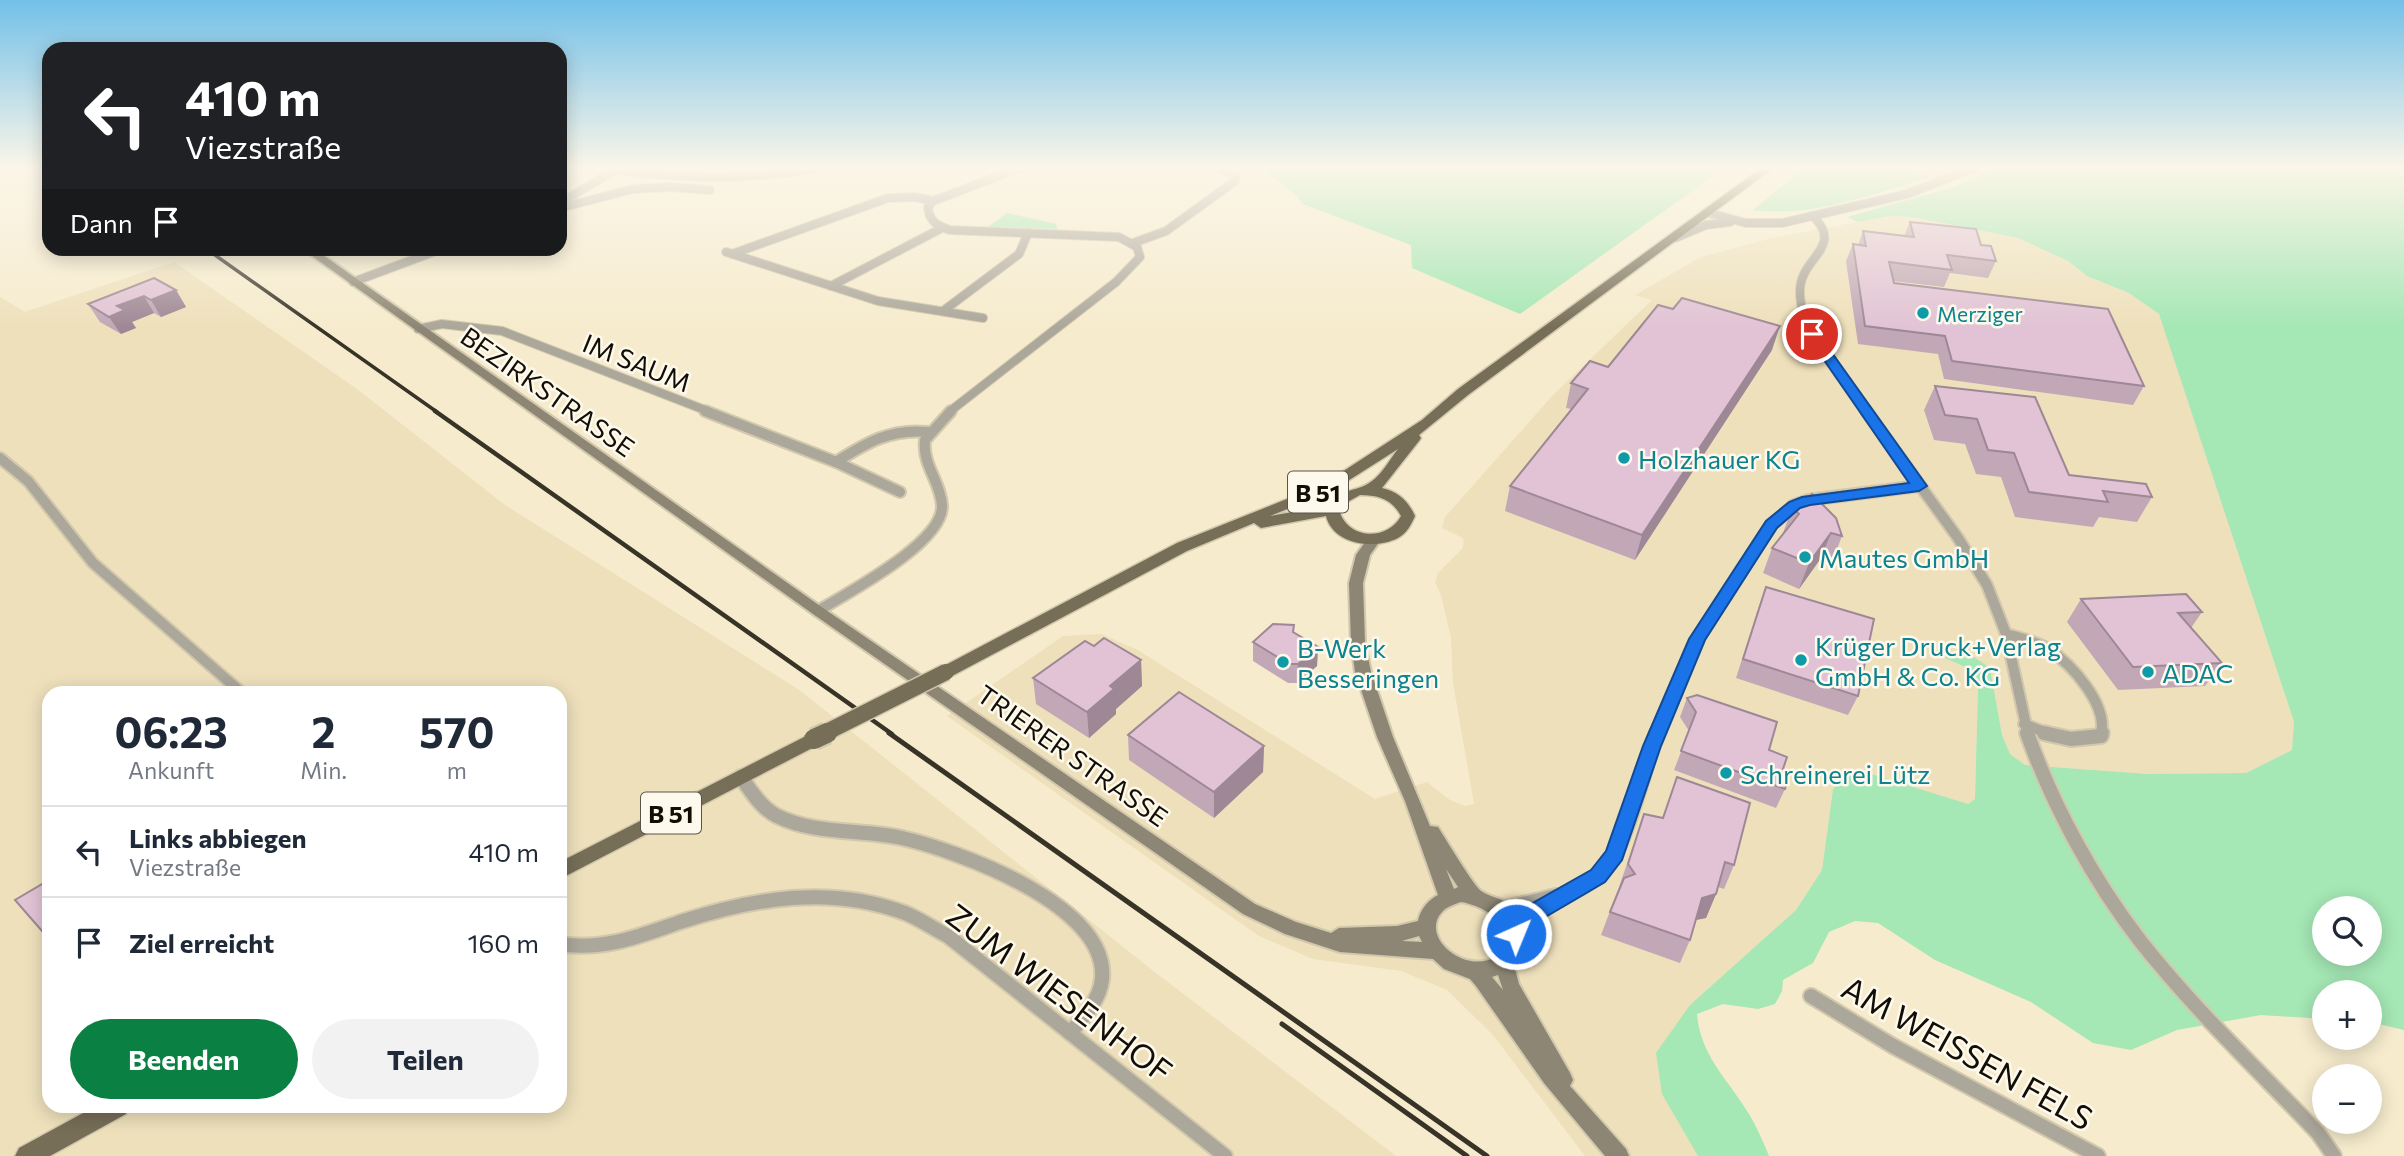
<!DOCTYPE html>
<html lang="de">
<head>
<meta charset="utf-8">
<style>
  body { margin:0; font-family:Commissioner,sans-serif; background:#f2f2f3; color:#1f2937; height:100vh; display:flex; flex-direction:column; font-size:26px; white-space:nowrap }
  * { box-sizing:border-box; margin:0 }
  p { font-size:23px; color:#747a83 }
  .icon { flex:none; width:38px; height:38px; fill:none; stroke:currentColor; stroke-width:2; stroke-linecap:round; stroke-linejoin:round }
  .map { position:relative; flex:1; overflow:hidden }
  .side { position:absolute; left:42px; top:686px; width:525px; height:427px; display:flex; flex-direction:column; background:#fff; border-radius:21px; box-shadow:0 4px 18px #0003 }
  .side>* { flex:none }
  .banner { position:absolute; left:42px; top:42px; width:525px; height:214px; border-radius:21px; box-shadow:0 4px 18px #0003; background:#202124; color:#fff; overflow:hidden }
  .controls { position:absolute; left:2312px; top:896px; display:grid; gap:14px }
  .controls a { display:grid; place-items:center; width:70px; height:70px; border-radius:50%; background:#fff; box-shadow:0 4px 18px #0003; font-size:35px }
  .pin { position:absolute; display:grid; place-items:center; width:60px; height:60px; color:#fff; margin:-30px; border:4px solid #fff; border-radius:50%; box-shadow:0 2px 7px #0007 }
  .me { position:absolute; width:77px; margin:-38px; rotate:44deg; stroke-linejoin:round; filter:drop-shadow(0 0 5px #0008) }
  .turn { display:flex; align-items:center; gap:24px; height:147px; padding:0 28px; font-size:32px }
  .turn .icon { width:91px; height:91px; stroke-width:2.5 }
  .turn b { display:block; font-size:49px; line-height:60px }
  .then { display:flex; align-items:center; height:66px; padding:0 28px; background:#0003; gap:14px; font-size:26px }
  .eta { display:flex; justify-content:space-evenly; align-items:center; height:119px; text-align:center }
  .eta b { font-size:42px; font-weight:700; line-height:49px }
  .action { display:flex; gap:14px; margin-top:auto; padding:14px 28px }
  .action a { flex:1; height:80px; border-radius:42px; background:#0b8043; color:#fff; font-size:28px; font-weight:700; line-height:80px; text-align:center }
  .action a+a { background:#f2f2f3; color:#1f2937 }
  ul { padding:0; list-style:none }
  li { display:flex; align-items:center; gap:21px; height:91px; padding:0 28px; border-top:2px solid #e0e1e3 }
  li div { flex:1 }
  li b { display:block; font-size:26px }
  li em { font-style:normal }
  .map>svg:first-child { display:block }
  .built { fill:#eee0bb; fill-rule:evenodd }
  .green { fill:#a5e7b5; fill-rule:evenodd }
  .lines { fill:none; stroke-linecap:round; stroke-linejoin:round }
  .street-far2-casing { stroke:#d2c8ad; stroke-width:10 }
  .street-far1-casing { stroke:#d2c8ad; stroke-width:14 }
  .street-casing { stroke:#d2c8ad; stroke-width:18 }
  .secondary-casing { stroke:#d2c8ad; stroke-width:4 }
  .primary-casing { stroke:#d2c8ad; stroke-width:3 }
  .street-far2 { stroke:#aca79b; stroke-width:8 }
  .street-far1 { stroke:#aca79b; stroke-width:10 }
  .street { stroke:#aca79b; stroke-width:14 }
  .secondary { fill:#8d8674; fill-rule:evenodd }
  .primary { fill:#776e58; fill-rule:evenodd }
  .rail-far2 { stroke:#383327; stroke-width:3.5 }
  .rail-far1 { stroke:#383327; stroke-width:4.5 }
  .rail { stroke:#383327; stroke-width:5 }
  .primary-bridge-far1-casing { stroke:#d2c8ad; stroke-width:19; stroke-linecap:butt }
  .primary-bridge-casing { stroke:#d2c8ad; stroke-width:24; stroke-linecap:butt }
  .primary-bridge-far1 { stroke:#776e58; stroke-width:16 }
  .primary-bridge { stroke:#776e58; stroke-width:20 }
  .wall { fill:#c2a8b7 }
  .shaded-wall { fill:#9e8895 }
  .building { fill:#e1c3d5; stroke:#9e8895; stroke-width:2 }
  .route { fill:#1a73e8; stroke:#114b97; stroke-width:2 }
  .culture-dot { fill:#0f9aa8; stroke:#fdf9ed; stroke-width:2.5 }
  .labels { text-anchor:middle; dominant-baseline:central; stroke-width:5; stroke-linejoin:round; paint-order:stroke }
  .far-culture-label { font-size:21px; fill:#0d838f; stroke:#fdf9ed; text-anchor:start }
  .shield { fill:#fdf9ed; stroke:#58544b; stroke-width:2 }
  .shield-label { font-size:24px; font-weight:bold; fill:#120e05 }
  .street-label { font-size:26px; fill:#120e05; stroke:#fdf9ed }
  .culture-label { font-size:26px; fill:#0d838f; stroke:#fdf9ed; text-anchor:start }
  .near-street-label { font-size:32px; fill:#120e05; stroke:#fdf9ed }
</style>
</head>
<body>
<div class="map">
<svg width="2404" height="1156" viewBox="0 0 2404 1156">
  <rect width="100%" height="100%" fill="#f6ebcd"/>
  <!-- built -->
  <g class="built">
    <path d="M1890,216l23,1 105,21 50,23 19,15 42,17 31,21 134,408 -2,28 -46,23 -98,1 -123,-9 -15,-11 -8,-19 -12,-67 -46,-15 1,5 29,13 4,17 -3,111 -7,5 -103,-31 -19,4 -13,12 -11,81 -26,40 -106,95 3,138 5,13h-113l-92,-121 -46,-45 -46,-19 -88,-12 -54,-23 -312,-220 116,-80 38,-2 35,15 239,150 52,-17 23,18 16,6 8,-2 -21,-121 -2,-45 -10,-43 -6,-13 3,-9 24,-24 2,-6 -1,-5 -21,-10 3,-11 108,-122 99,-95 -17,-5 66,-38 71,-19z"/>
    <path d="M174,262l183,127 148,116 293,184 358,284 240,183h-1396v-859l25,15zM49,693h511v413h-511z"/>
  </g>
  <!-- green -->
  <g class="green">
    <path d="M1271,166h456l-207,148 -108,-46 -1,-23 -108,-41 -7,-9 -28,-21 -1,-5z"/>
    <path d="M1806,166h94l32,11c-58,16 -118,41 -179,33z"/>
    <path d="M1998,166h406v864l-34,-8v-30h-46v27l-63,-4 -84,15 -46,20 -38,-7 -62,-41 -96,-42 -57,-37 -23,-2 -26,11 -16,31 -30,17 -1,11 -7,13 -17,5 -35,-5 -26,10c3,44 36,70 56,107 6,11 11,23 16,35h-71l-36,-62 -6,-41 34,-48 106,-95 26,-40 11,-81 13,-13 19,-4 103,32 7,-5 3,-111 -4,-17 -29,-13 -2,-5 28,2 19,13 12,67 8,19 15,11 123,9 98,-1 46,-23 2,-28 -135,-408 -30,-21 -42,-17 -19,-15 -50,-23 -105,-21 -23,-1 -32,6 -11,-5 107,-30zM2324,908h46v46h-46z"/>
    <path d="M1007,213l49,11 1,5 -69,-2z"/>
  </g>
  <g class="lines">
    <defs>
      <g id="street-far2">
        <path d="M614,170c72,9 140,11 212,-4"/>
        <path d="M560,203l58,-35"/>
        <path d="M560,208l73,-19 38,-2 39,3"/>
        <path d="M1709,213l37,10h36l125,-29 71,-28"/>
        <path d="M1813,216c32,32 -13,41 -13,75 -1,41 44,89 67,121"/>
        <path d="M1675,238l31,-13 24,-3"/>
        <path d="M1133,243l33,-12 69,-50 1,-5 -21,-10"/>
        <path d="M726,252l152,49 105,17"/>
        <path d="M732,254l156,-56 27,-1 18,4"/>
        <path d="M353,282l91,-34"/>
        <path d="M831,286l111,-58"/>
        <path d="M943,311l76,-57 9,-21"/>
        <path d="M418,329l24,-5 60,7 208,81"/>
        <path d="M949,412l167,-130 24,-25 -3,-10 -18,-10 -169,-7c-13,-4 -21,-9 -22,-23l5,-6 92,-35"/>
      </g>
      <g id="street-far1">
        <path d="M705,411l131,51 64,30"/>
        <path d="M1866,411l92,127 29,47 19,49 22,100"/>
        <path d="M0,458l28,23 65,82 149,130"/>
        <path d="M836,462c30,-19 55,-34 92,-30"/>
        <path d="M818,611c29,-18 125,-68 124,-105 -1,-24 -20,-41 -17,-66l26,-29"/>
        <path d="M2006,634c14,4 29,7 42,15 24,15 60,56 53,85"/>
        <path d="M2024,724l25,10"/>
        <path d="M1657,734l40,-95 74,-114 23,-20 14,-5 111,-14"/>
      </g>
      <g id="street">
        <path d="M2027,733c26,73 66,147 114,209 54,68 117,128 177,191l16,23"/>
        <path d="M2044,733l27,6 30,-3 1,-3"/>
        <path d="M741,777c10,14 20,31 36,39 38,19 84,13 125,22 56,13 207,67 200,141 -2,21 -19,39 -32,54"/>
        <path d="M1502,909l54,-13"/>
        <path d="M1517,932c21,-29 53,-34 80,-55 29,-23 45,-108 60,-144"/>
        <path d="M560,944c43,7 80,-8 120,-22 74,-24 150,-37 225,-9 15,6 29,16 43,23l277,220"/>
        <path d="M1811,996l82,50 205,110"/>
      </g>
      <path id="secondary" d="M301,248h12l510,360 432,296 41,18 35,11 8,-5 58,-2 21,-5c2,-11 10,-21 20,-26l-33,-94 -28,-64 -22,-65 -4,-29 -2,-60 7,-28 14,-20h10l2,3 -12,17 -7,28 2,60 6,29 22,65 37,89 8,1c7,11 36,59 43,64 6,4 14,6 21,9 28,18 30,40 12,65l5,19 51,89 3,7 -3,6 56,63 3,7h-24l-61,-73 -68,-97 -6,-7 -26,-10 -11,-10 -93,-7 -55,-18 -42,-20 -430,-300zM1446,869l12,18 -4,2zM1461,902c22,3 72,31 36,54 -31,20 -78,-19 -55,-44 4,-5 13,-8 19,-10zM1419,936l3,6 -20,-1zM1498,975l5,15 -11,-13z"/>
      <g id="primary">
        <path d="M1764,166h12l-308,229 -49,40 2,3 -2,3 -37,47c17,4 26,13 33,28 -4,9 -8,17 -17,22 -23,12 -65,7 -72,-22l-65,12 -7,-5 -67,28 -235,125h-12l-2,-4 2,-4 237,-125 145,-58 100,-65 36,-31zM1398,449c-8,10 -16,25 -26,32 -17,13 -30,5 -45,25l-57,10 62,-25zM1360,495c18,0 32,4 41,21 -14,26 -54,23 -62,-6l5,-6z"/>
        <path d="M814,732l6,2 3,5 -3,5 -260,135v-17z"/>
        <path d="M96,1106h33l-3,8 -76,42h-35l4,-8z"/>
      </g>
    </defs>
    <!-- street-far2 casing -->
    <use href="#street-far2" class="street-far2-casing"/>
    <!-- street-far1 casing -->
    <use href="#street-far1" class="street-far1-casing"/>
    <!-- street casing -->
    <use href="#street" class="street-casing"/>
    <!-- secondary casing -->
    <use href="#secondary" class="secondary-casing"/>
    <!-- primary casing -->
    <use href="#primary" class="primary-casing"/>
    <!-- street-far2 -->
    <use href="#street-far2" class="street-far2"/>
    <!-- street-far1 -->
    <use href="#street-far1" class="street-far1"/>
    <!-- street -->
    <use href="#street" class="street"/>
    <!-- secondary -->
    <use href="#secondary" class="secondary"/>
    <!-- primary -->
    <use href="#primary" class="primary"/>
    <!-- rail-far2 -->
    <path class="rail-far2" d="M205,248l232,164"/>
    <!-- rail-far1 -->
    <path class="rail-far1" d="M435,411l457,323"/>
    <!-- rail -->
    <g class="rail">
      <path d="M889,733l598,423"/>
      <path d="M1282,1024l185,132"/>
    </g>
    <defs>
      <path id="primary-bridge-far1" d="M823,734l123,-62"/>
      <path id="primary-bridge" d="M814,739l13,-6"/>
    </defs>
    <!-- primary-bridge-far1 casing -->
    <use href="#primary-bridge-far1" class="primary-bridge-far1-casing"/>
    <!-- primary-bridge casing -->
    <use href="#primary-bridge" class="primary-bridge-casing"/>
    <!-- primary-bridge-far1 -->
    <use href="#primary-bridge-far1" class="primary-bridge-far1"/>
    <!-- primary-bridge -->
    <use href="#primary-bridge" class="primary-bridge"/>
  </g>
  <!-- wall -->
  <g class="wall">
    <path d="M1910,222l71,23 15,16 -8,17 -38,-5 -6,14 -51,-6 1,2 250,103 -11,19 -189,-26 -6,-25 -80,-10 -12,-83 7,-17 5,1 5,-14 41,5z"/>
    <path d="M176,290l10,17 -25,10 -7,-4 -22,9 4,6 -15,6 -21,-12 -12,-18z"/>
    <path d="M1673,309l99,41 -137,210 -130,-49 5,-25 61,-77 -5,-1 5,-25 37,-16z"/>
    <path d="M1935,386l134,89 83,22 -15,25 -38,-5 -6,10 -78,-10 -14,-40 -25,-3 -11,-30 -31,-4 -10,-30z"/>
    <path d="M1792,508l50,28 -10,26 -11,-4 -22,31 -36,-16 9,-25 11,-14v-1z"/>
    <path d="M1766,587l92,109 -10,19 -112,-37 23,-72z"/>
    <path d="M2081,599l121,13 -11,16 31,35 -17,23 -87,4 -51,-68z"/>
    <path d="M1293,632l25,15 -1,19 -20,17h-9l-35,-22v-19z"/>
    <path d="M1094,646l47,14 1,26 -26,23v5l-27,24 -53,-34 -3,-26z"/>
    <path d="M1687,698l96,71 2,20 -9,19 -102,-38 15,-39 -9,-14z"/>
    <path d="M1128,735l136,11 -1,26 -49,46 -85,-58z"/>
    <path d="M1644,814l90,51 -10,24 -6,-2 -2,7 -10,24 -11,2 -5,20 -10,23 -79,-28 18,-48z"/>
  </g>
  <!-- shaded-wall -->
  <g class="shaded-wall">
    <path d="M176,290l10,17 -25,10 -10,-17z"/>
    <path d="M144,296l10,17 -22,9 4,6 -15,6 -12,-17 8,-11z"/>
    <path d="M1780,326l-8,24 -137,210 7,-25z"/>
    <path d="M1831,533l-10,25 -22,31 10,-26z"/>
    <path d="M1318,647l-1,19 -20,17 1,-19z"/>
    <path d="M1141,660l1,26 -26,23v5l-27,24 -2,-26 23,-26z"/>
    <path d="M1264,746l-1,26 -49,46v-26z"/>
    <path d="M1716,894l-10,24 -15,3 11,-23z"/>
  </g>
  <!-- building -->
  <g class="building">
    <path d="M1910,222l66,7 5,16 10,1 5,15 -49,-6 5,15 -63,-8 5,21 214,26 36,77 -192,-25 -7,-25 -80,-10 -12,-82 13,2 -3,-15 51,6z"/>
    <path d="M154,278l22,12 -25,10 -7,-4 -27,10 8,4 -16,7 -21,-13z"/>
    <path d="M1682,298l98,28 -138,209 -132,-49 78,-97 -17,-6 19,-22 18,6 50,-62 15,4z"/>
    <path d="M1935,386l100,11 34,78 77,9 6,13 -49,-6 5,11 -79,-10 -15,-39 -26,-3 -11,-31 -32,-4z"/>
    <path d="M1812,494l24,24 6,18 -11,-3 -22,30 -37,-15 27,-34 -7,-6 10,-3z"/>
    <path d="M1766,587l108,32 -16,77 -115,-37z"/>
    <path d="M2186,594l16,18 -24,1 44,50 -89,4 -52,-68z"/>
    <path d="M1273,624l21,1 -1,7 25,15 -20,17h-9l-36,-22z"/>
    <path d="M1104,638l37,22 -31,26 4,3 -27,23 -54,-34 52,-37 9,5z"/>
    <path d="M1179,692l85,54 -50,46 -86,-57z"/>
    <path d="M1697,695l80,27 -8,28 18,7 -4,12 7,3 -5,17 -104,-38 15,-39 -9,-14z"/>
    <path d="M1677,777l73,26 -16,62 -9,-3 -9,32 -14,4 -12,42 -80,-28 14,-34 11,-4 -7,-10 16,-50 19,4z"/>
    <path d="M49,880v59l-34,-39z"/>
  </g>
  <!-- sky -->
  <linearGradient id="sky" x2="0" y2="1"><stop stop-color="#73c0e8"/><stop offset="0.51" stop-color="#fbf6e8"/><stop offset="1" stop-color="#fbf6e8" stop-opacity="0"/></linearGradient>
  <rect width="2404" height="328" fill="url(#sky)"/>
  <!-- route -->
  <path class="route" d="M1812,331l5,1 110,154 -8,5 -109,14 -10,3 -23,20 -72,112 -44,106 -39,114 -17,22 -68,40 -13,18 -8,3 -7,-3 -3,-6 16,-25 69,-39 15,-19 37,-105 46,-107 77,-118 23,-19 13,-5 107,-14 -103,-149z"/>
  <!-- markers -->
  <g class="culture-dot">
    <circle cx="1923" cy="313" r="7"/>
    <circle cx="1624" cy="458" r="7"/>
    <circle cx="1805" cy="557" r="7"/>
    <circle cx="1801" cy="660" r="7"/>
    <circle cx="1283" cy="662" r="7"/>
    <circle cx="2148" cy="672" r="7"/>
    <circle cx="1726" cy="773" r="7"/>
  </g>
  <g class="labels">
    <!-- far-culture labels -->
    <g class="far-culture-label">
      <text x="1937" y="313">Merziger</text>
    </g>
    <!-- shield labels -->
    <g class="shield">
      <rect x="1288" y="471.5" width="60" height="41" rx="5"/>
      <rect x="641" y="792.5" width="60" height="41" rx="5"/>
    </g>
    <g class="shield-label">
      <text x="1318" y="492">B 51</text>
      <text x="671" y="813">B 51</text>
    </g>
    <!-- street labels -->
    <g class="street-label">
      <text transform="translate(637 362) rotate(22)">IM SAUM</text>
      <text transform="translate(548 391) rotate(35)">BEZIRKSTRASSE</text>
      <text transform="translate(1073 755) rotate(35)">TRIERER STRASSE</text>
    </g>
    <!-- culture labels -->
    <g class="culture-label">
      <text x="1638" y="458">Holzhauer KG</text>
      <text x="1819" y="557">Mautes GmbH</text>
      <text x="1815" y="645">Krüger Druck+Verlag<tspan x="1815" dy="30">GmbH &amp; Co. KG</tspan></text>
      <text x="1297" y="647">B-Werk<tspan x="1297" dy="30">Besseringen</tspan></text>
      <text x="2162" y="672">ADAC</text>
      <text x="1740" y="773">Schreinerei Lütz</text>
    </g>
    <!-- near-street labels -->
    <g class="near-street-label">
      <text transform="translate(1060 992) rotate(37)">ZUM WIESENHOF</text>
      <text transform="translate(1968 1052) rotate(29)">AM WEISSEN FELS</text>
    </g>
  </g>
</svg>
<div class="controls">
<a><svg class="icon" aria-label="search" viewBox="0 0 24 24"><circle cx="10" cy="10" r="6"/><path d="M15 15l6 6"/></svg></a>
<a>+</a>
<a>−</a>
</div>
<div class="pin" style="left:1812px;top:334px;background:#d93025"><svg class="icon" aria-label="arrive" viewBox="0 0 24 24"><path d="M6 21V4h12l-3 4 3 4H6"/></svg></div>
<svg class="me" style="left:1516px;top:934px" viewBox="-20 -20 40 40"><circle r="17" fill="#1a73e8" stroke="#fff" stroke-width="3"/><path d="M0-11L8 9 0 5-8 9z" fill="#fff"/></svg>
<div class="banner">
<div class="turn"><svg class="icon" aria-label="left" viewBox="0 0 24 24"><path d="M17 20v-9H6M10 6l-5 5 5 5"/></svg><div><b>410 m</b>Viezstraße</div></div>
<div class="then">Dann<svg class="icon" aria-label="arrive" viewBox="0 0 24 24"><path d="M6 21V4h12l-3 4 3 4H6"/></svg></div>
</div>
<section class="side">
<div class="eta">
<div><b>06:23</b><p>Ankunft</p></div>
<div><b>2</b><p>Min.</p></div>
<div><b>570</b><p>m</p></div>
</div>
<ul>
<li><svg class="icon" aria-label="left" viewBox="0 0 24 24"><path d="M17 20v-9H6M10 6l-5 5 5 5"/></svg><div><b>Links abbiegen</b><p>Viezstraße</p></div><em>410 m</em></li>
<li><svg class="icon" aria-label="arrive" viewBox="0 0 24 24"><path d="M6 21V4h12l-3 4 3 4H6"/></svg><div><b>Ziel erreicht</b></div><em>160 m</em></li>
</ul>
<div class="action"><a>Beenden</a><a>Teilen</a></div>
</section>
</div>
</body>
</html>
